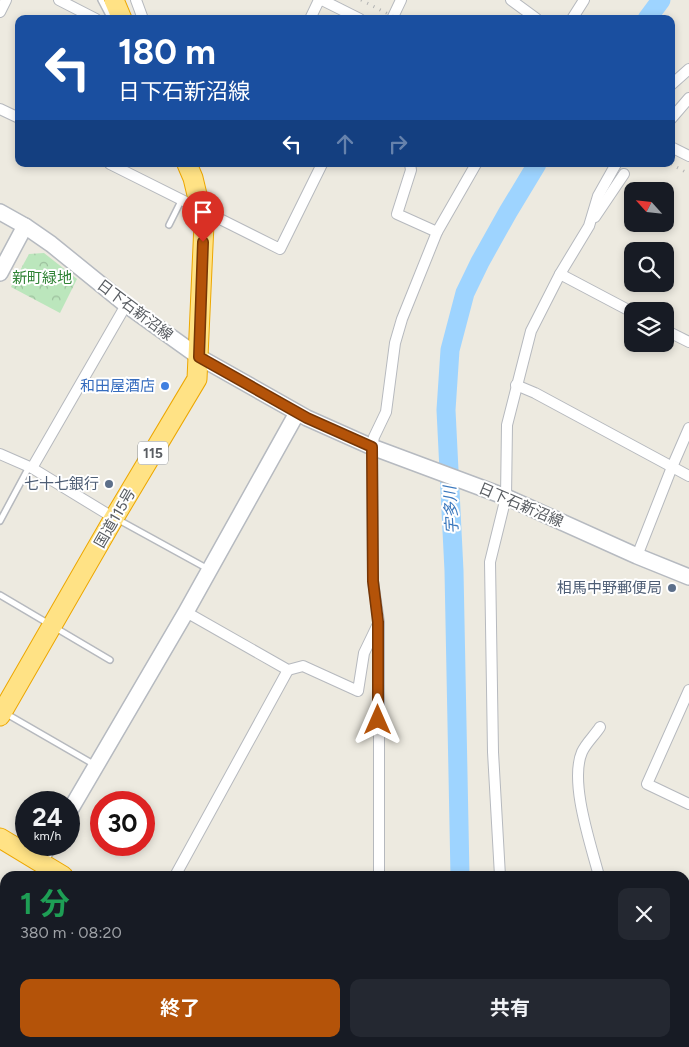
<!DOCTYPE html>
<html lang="ja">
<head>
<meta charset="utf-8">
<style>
  body { margin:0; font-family:Figtree,"Noto Sans JP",sans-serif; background:#242831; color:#f1f3f6; height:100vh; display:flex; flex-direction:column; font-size:19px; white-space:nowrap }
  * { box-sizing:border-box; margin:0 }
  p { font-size:16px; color:#9ea1a6 }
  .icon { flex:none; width:28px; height:28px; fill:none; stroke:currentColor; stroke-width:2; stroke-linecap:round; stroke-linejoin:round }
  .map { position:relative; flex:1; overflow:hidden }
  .sheet { position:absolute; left:0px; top:871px; width:690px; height:176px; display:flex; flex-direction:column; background:#171b24; border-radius:15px 15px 0 0; box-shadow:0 2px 8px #0003 }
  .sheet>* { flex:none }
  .banner { position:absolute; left:15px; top:15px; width:660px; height:152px; border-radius:10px; box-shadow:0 2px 8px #0003; background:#1a4fa0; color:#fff; overflow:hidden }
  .needle { width:32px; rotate:297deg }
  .controls { position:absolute; left:624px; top:182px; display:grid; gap:10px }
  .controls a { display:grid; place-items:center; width:50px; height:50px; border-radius:10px; background:#171b24; box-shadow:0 2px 8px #0003; font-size:25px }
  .speed { position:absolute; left:15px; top:791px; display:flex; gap:10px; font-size:25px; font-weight:700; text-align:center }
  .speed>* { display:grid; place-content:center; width:65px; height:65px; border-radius:50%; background:#171b24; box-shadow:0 2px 8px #0003; line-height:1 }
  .speed small { font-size:12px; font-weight:400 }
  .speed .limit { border:8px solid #d22; background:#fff; color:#111 }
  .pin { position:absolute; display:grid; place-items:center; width:42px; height:42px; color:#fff; margin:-51px -21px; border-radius:50% 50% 50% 0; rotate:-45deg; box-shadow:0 0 5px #0007 }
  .pin .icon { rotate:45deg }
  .me { position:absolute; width:55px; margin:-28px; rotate:0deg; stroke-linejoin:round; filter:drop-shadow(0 0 4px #0008) }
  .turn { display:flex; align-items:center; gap:18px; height:105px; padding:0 20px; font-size:22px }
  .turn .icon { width:65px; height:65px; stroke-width:2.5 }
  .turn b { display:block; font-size:35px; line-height:42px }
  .lanes { display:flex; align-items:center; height:48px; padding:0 20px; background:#0003; justify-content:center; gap:25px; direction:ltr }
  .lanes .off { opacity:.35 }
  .round { display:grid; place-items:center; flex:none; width:52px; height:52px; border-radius:10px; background:#242831 }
  .overview { display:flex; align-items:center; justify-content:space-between; height:85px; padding:0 20px }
  h1 { font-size:30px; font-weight:700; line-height:38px; color:#1e9e55 }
  .button { display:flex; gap:10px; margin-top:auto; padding:10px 20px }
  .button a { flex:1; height:58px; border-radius:10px; background:#b45309; color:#fff; font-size:20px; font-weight:700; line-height:58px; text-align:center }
  .button a+a { background:#242831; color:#f1f3f6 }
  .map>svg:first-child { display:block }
  .commercial { fill:#fff6d3 }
  .park { fill:url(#park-crowns) }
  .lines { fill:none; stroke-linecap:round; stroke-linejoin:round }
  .river { stroke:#9ed4ff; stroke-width:19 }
  .lane-casing { stroke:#b6b9be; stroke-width:8 }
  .street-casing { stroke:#b6b9be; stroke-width:12 }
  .secondary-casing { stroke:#b6bac0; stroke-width:18 }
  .highway-casing { stroke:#eda700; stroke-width:21 }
  .lane { stroke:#fff; stroke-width:5 }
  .street { stroke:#fff; stroke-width:10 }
  .secondary { stroke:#fff; stroke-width:15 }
  .highway { stroke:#ffe285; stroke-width:19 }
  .rail { stroke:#b2b3b3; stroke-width:3; stroke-dasharray:1 6; stroke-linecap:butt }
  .route-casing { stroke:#753606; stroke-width:12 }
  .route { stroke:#b45309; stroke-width:9 }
  .shop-dot { fill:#3f7fe0; stroke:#fff; stroke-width:2 }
  .service-dot { fill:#5c6f8a; stroke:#fff; stroke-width:2 }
  .labels { text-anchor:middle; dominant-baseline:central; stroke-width:4; stroke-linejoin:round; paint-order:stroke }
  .shield { fill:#fff; stroke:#8b8e91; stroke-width:1 }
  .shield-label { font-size:14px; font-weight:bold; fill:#595d62 }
  .park-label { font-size:15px; fill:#308335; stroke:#fff }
  .street-label { font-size:15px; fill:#595d62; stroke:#fff }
  .shop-label { font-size:15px; fill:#366cbe; stroke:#fff; text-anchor:end }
  .service-label { font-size:15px; fill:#4e5e75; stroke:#fff; text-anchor:end }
  .water-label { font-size:16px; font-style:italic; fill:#3b79be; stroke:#fff }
</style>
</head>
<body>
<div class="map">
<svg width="689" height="1047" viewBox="0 0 689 1047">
  <defs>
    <pattern id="park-crowns" width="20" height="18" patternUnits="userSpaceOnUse" patternTransform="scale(1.25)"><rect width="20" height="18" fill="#bbe6bc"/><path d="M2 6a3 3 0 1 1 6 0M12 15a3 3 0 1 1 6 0" fill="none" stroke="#9bbe9c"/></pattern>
  </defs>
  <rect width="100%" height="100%" fill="#edeae0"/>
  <!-- commercial -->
  <path class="commercial" d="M0,962l5,3v75l-4,7z"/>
  <!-- park -->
  <path class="park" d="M44,253l33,26 -17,34 -49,-26 18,-33z"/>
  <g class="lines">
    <!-- river -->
    <g class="river">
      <path d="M647,19l14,-19"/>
      <path d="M460,876l-6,-305 -8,-161 4,-60 15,-57 15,-31 28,-50 29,-48"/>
      <path d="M473,1042l1,5"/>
    </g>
    <defs>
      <g id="lane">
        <path d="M101,0l10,19"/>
        <path d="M169,225l13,-26"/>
        <path d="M117,519l91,50"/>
        <path d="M0,521l29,-54"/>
        <path d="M0,595l110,65"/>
        <path d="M5,713l90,52"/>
      </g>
      <g id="street">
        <path d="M59,0l37,19"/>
        <path d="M136,0l7,19"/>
        <path d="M322,0l38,19"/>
        <path d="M511,0l26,19"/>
        <path d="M0,12l6,-12"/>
        <path d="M310,19l9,-19"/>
        <path d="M392,19l9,-19"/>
        <path d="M572,19l12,-19"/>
        <path d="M671,85l18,-16"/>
        <path d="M0,109l19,9"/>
        <path d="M671,119l18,-21"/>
        <path d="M671,147l18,9"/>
        <path d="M110,164l170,85 42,-85"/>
        <path d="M410,164l1,6 -14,44 40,18"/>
        <path d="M595,217l29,-43"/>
        <path d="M560,274l72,38"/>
        <path d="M665,330l24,12"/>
        <path d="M516,385l19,8 154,83"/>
        <path d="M0,454l32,14 82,50"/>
        <path d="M32,468l94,-163"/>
        <path d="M637,556l35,-89 17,-39"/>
        <path d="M186,612l102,58 15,-4 55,25 6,-38 13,-27"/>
        <path d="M689,690l-42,94 42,20"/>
        <path d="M175,876l113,-206"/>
        <path d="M379,876v-254l-6,-41 -1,-134 2,-10 12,-25 9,-69 7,-24 35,-87 39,-68"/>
        <path d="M500,876l-7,-124 -3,-190 16,-65 1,-72 24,-94 29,-57 29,-48 9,-30 18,-32"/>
        <path d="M599,876c-8,-31 -30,-94 -17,-124 4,-9 13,-17 18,-25"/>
        <path d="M0,952l5,3"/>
        <path d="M685,952l4,-24"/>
        <path d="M685,979l4,2"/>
        <path d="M389,1042l1,5"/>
        <path d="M513,1042l1,5"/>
        <path d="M187,1047l3,-5"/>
        <path d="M243,1047l1,-5"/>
        <path d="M611,1047v-5"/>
      </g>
      <g id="secondary">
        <path d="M0,212l25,14 26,18 74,60 74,53 108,61 65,29 134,50 131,59 52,21"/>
        <path d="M0,273l25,-47"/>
        <path d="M69,812l117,-200 111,-199"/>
        <path d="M39,863l10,-18"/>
      </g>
      <g id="highway">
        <path d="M114,0l8,19"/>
        <path d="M0,716l114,-198 83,-139 7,-155 -11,-46 -6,-14"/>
        <path d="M0,838l63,38"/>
        <path d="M15,1047l2,-5"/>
      </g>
    </defs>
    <!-- lane casing -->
    <use href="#lane" class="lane-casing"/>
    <!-- street casing -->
    <use href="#street" class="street-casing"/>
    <!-- secondary casing -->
    <use href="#secondary" class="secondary-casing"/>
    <!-- highway casing -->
    <use href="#highway" class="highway-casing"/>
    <!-- lane -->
    <use href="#lane" class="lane"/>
    <!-- street -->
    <use href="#street" class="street"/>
    <!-- secondary -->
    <use href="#secondary" class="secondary"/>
    <!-- highway -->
    <use href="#highway" class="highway"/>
    <!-- rail -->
    <g class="rail">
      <path d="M361,0l37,19"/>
      <path d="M671,164l18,10"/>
    </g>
  </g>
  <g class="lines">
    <defs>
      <path id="route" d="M203,242l-4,115 108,61 65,29 1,134 5,41v98"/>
    </defs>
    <!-- route casing -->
    <use href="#route" class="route-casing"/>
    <!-- route -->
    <use href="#route" class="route"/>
  </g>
  <!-- markers -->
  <circle class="shop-dot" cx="165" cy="386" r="5"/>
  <g class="service-dot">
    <circle cx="109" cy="484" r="5"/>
    <circle cx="672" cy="588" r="5"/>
  </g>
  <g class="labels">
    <!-- shield labels -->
    <rect class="shield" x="138" y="441.5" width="30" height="23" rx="4"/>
    <g class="shield-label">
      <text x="153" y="453">115</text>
    </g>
    <!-- park labels -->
    <g class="park-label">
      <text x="42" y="278">新町緑地</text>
    </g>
    <!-- street labels -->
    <g class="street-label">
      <text transform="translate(135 310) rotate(37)">日下石新沼線</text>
      <text transform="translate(521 505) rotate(23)">日下石新沼線</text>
      <text transform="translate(115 518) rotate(-60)">国道115号</text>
    </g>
    <!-- shop labels -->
    <g class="shop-label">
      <text x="155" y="386">和田屋酒店</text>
    </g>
    <!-- service labels -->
    <g class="service-label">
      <text x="99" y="484">七十七銀行</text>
      <text x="662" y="588">相馬中野郵便局</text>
    </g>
    <!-- water labels -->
    <g class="water-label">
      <text transform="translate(451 510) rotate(-93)">宇多川</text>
    </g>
  </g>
</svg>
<div class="controls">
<a><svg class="needle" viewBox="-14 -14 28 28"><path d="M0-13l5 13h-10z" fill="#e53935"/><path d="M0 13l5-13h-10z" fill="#9ea1a6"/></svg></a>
<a><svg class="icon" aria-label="search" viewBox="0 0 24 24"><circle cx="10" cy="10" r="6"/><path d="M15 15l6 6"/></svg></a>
<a><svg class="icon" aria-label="layers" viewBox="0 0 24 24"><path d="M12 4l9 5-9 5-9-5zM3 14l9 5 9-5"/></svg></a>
</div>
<div class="speed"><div>24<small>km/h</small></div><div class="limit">30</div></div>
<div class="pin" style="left:203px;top:242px;background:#d93025"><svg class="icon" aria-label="arrive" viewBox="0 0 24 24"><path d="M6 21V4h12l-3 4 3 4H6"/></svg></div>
<svg class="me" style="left:378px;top:720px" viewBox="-20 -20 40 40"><path d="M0-17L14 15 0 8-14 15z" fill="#b45309" stroke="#fff" stroke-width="4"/></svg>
<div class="banner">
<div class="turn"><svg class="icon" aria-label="left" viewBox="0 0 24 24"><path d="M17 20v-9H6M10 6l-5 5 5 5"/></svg><div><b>180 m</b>日下石新沼線</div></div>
<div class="lanes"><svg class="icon" aria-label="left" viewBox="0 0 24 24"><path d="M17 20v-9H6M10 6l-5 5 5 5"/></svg><svg class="icon off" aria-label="ahead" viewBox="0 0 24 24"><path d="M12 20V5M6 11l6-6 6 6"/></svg><svg class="icon off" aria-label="right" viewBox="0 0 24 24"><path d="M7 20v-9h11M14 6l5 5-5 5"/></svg></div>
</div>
<section class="sheet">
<div class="overview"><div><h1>1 分</h1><p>380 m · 08:20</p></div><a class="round"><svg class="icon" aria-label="close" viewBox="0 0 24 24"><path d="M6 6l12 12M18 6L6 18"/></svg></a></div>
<div class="button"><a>終了</a><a>共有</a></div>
</section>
</div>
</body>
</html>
